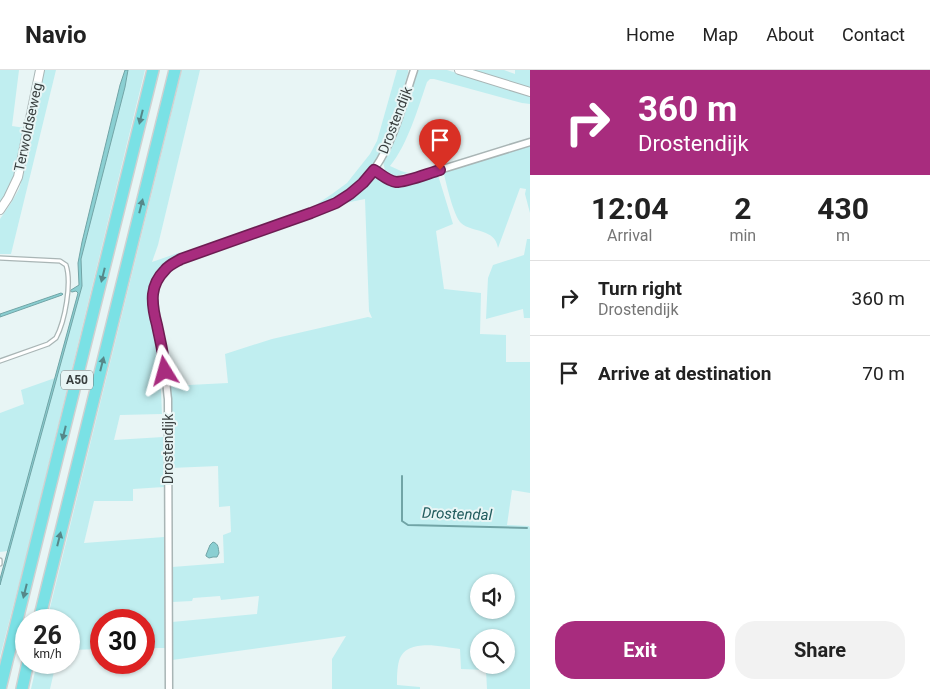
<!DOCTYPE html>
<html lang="en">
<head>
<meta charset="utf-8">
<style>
  body { margin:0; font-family:Roboto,sans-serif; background:#f2f2f2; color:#222; height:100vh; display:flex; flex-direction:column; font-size:19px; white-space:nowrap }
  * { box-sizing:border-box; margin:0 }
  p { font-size:16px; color:#767676 }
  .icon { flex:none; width:28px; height:28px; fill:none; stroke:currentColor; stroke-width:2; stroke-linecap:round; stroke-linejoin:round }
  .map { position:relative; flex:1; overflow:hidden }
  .details { display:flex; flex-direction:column; background:#fff; width:400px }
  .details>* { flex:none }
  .banner { background:#a82c7e; color:#fff; overflow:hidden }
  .controls { position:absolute; left:470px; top:504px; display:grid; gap:10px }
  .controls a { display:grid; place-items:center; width:45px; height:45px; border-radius:50%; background:#fff; box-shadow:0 1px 4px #0004; font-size:25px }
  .speed { position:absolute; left:15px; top:539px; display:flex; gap:10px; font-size:25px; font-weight:700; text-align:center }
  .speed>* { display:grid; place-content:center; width:65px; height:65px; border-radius:50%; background:#fff; box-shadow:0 1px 4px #0004; line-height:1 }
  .speed small { font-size:12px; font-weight:400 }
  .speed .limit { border:8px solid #d22; background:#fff; color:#111 }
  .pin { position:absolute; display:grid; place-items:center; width:42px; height:42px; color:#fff; margin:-51px -21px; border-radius:50% 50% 50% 0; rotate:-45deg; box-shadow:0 0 5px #0007 }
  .pin .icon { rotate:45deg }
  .me { position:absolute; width:55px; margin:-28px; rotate:352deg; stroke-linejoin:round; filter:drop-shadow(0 0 4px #0008) }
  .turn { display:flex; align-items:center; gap:18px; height:105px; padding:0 25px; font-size:22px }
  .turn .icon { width:65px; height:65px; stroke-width:2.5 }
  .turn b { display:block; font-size:35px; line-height:42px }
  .eta { display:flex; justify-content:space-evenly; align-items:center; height:85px; text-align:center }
  .eta b { font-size:30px; font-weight:700; line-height:35px }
  .button { display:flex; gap:10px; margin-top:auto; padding:10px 25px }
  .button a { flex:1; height:58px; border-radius:20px; background:#a82c7e; color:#fff; font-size:20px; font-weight:700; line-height:58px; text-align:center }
  .button a+a { background:#f2f2f2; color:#222 }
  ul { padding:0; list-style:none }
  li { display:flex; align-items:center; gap:15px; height:75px; padding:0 25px; border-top:1px solid #e0e0e0 }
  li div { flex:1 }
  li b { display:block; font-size:19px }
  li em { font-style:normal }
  header { display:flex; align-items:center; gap:30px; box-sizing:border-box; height:70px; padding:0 25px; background:#fff; border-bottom:1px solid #e0e0e0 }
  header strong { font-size:24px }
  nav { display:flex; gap:28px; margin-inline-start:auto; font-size:18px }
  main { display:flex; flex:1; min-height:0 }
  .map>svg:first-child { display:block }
  .green { fill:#c0eef0; fill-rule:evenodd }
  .water { fill:#8acfd2; stroke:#71a4a6 }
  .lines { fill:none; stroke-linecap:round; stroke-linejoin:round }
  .stream { stroke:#71a4a6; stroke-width:2 }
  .service-casing { stroke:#a9b5b5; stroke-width:5.5 }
  .minor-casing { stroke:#a9b5b5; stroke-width:9 }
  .tertiary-casing { stroke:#a9b5b5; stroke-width:10 }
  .motorway-casing { stroke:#cfd1d1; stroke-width:14 }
  .service { stroke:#fff; stroke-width:3 }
  .minor { stroke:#fff; stroke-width:6 }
  .tertiary { stroke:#fff; stroke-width:8 }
  .motorway { stroke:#7ae1e5; stroke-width:11 }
  .oneway { fill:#568789 }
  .route-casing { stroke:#6d1d52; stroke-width:12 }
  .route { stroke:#a82c7e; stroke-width:9 }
  .labels { text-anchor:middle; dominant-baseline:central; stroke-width:4; stroke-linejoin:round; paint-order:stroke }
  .shield { fill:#e8f5f5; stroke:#6d7575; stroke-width:1 }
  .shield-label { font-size:12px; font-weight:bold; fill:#383e3e }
  .street-label { font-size:14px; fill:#383e3e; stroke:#e8f5f5 }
  .water-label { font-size:15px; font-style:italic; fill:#225c5e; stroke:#e8f5f5 }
</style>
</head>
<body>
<header>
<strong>Navio</strong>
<nav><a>Home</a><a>Map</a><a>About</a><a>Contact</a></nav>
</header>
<main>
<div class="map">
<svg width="530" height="619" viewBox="0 0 530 619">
  <rect width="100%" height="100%" fill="#e8f5f5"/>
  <!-- green -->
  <g class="green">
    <path d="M0,0h19l-7,56 13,2 -9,43 -6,17 -10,17z"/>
    <path d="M44,0h12l-45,184h-11v-35l11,-16 8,-14 9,-30z"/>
    <path d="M128,0h17l-118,483 -27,104v-72l82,-299 -1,-27 44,-172z"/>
    <path d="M182,0h18l-42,175 -6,17 29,-10c-11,7 -23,13 -28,26 -7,21 2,45 4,66 3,23 4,46 5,70l-42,1 -6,25 49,-3 1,50 -31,2v12h-39l-10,42 80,-6 1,111h-21v-28h-43v29l-31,1 -1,-12v-18h-22z"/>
    <path d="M397,0h11v3l-17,57 -7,17 -10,19 -19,21 -17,11 -21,6 15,-10 15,-11 23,-29 7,-13z"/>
    <path d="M416,0h31l83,26v8l-8,-1 -88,-24h-4l-3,3c-9,26 -19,62 -37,84l11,5 7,2 -13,3 -10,-6 -2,-8 7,-14z"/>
    <path d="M469,0h35l11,4v-4h15v19z"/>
    <path d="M530,73v70l-5,-19 1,-5 -6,-1 -22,60c-3,-20 -26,-15 -37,-25 -8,-8 -15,-41 -18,-53z"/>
    <path d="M436,103l2,2 15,49 -17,7 8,58 37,4 -1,41 26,1v27h24v131l-18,-3 -5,35 22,1 1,2v161h-43l-1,-19 -25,-1 -1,-20c-18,-2 -54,-12 -61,12 -2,7 -2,17 -2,24l23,2v2h-88v-30l14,-23 -174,24v-38l85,-8 2,-18 -38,4 -1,-4 -27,2 -1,3 -20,1v-35l52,-4 -1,-28 8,-3 -1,-26 -11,1 -1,-41 -47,2 -2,-82 59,-3 -3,-29 47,-15 96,-22 4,1 -3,-7 -4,-112 -25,5c7,-4 31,-25 37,-26 6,-1 12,6 19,7zM479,512h27v28h-27zM479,568h27v27h-27z"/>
    <path d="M527,169h3v79h-6l-1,-9 -37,10 2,-41 5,-13 31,-10z"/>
    <path d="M55,308l-47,173 -8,1v-139l24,-9 -3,-14z"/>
    <path d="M37,593h19l-6,26h-19z"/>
  </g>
  <!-- water -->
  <g class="water">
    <path d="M125,0h3l-3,17 -44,172 1,27 -82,299v-6l78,-286 -2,-2 -4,1 -2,-1 1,-1 8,-5 -1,-22 4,-21 38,-157z"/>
    <path d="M61,223l2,1 -1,1 -62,22v-3z"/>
    <path d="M213,472c6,2 5,6 6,11l-2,4h-4l-4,1 -3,-2v-1l4,-10z"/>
  </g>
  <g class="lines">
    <!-- stream -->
    <path class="stream" d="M402,406v45l6,4 119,3"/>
    <defs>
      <g id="service">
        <path d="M0,188l60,3 6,4c6,18 -1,56 -10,73l-8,6 -48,17"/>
        <path d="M0,490v4"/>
      </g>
      <g id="minor">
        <path d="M374,100c12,8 15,12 30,11l126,-39"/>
        <path d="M169,619l-1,-290c-2,-14 -2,-29 -4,-42 -5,-29 -23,-63 1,-88 5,-4 11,-7 16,-10 28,-10 55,-19 83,-29 39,-14 86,-25 111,-62 20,-29 28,-65 39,-98"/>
      </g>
      <g id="tertiary">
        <path d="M459,0l71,22"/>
        <path d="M0,140l8,-12 10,-21 22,-107"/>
      </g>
      <g id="motorway">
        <path d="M39,550l136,-550"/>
        <path d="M0,619l153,-619"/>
        <path d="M22,619l6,-27"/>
      </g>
    </defs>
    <!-- service casing -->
    <use href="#service" class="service-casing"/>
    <!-- minor casing -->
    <use href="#minor" class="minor-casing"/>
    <!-- tertiary casing -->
    <use href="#tertiary" class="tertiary-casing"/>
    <!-- motorway casing -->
    <use href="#motorway" class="motorway-casing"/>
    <!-- service -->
    <use href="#service" class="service"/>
    <!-- minor -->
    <use href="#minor" class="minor"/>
    <!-- tertiary -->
    <use href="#tertiary" class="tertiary"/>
    <!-- motorway -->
    <use href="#motorway" class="motorway"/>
  </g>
  <!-- one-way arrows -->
  <defs><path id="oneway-solid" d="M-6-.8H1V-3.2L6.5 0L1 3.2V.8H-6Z" transform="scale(1.25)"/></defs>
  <g class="oneway">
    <use href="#oneway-solid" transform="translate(141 47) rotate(104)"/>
    <use href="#oneway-solid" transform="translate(141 136) rotate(-76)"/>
    <use href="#oneway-solid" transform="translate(103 205) rotate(104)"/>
    <use href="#oneway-solid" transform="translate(102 294) rotate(-76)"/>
    <use href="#oneway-solid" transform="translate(64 363) rotate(104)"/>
    <use href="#oneway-solid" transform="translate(59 469) rotate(-76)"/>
    <use href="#oneway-solid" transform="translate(25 521) rotate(104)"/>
  </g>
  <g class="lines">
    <defs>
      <path id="route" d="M165,301c-1,-16 -5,-31 -8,-46 -3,-11 -5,-21 -4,-31 1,-9 6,-18 12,-24 4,-5 11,-8 16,-11l130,-46 25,-10 14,-9 13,-11 11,-13c7,4 14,11 22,12 11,0 33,-9 44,-12"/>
    </defs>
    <!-- route casing -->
    <use href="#route" class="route-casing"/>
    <!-- route -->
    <use href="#route" class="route"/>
  </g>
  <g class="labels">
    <!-- shield labels -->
    <rect class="shield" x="61" y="300.5" width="32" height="19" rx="4"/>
    <g class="shield-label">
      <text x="77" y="310">A50</text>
    </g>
    <!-- street labels -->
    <g class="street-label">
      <text transform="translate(395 50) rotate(-69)">Drostendijk</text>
      <text transform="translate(28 57) rotate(-78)">Terwoldseweg</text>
      <text transform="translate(168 379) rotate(-90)">Drostendijk</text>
    </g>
    <!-- water labels -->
    <g class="water-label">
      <text transform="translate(457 444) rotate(2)">Drostendal</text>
    </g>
  </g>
</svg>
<div class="controls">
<a><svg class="icon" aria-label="sound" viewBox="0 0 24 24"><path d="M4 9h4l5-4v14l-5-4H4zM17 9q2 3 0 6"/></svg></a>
<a><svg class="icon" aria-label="search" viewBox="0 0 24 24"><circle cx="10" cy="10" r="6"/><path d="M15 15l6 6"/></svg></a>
</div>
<div class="speed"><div>26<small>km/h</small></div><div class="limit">30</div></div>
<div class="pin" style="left:440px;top:100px;background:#d93025"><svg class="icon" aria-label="arrive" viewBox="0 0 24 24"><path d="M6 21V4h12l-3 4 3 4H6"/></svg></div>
<svg class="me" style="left:165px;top:301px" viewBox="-20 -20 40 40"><path d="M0-17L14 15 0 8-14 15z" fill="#a82c7e" stroke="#fff" stroke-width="4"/></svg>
</div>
<section class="details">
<div class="banner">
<div class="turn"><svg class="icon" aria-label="right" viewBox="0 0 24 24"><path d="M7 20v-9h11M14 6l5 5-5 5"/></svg><div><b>360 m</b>Drostendijk</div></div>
</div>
<div class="eta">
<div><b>12:04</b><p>Arrival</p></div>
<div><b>2</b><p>min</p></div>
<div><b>430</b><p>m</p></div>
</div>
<ul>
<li><svg class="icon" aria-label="right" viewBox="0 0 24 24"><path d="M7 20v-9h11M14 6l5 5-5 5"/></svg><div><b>Turn right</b><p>Drostendijk</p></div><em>360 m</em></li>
<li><svg class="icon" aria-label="arrive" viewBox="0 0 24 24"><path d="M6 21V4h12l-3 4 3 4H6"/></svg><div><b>Arrive at destination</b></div><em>70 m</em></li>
</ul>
<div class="button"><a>Exit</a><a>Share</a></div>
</section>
</main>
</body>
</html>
